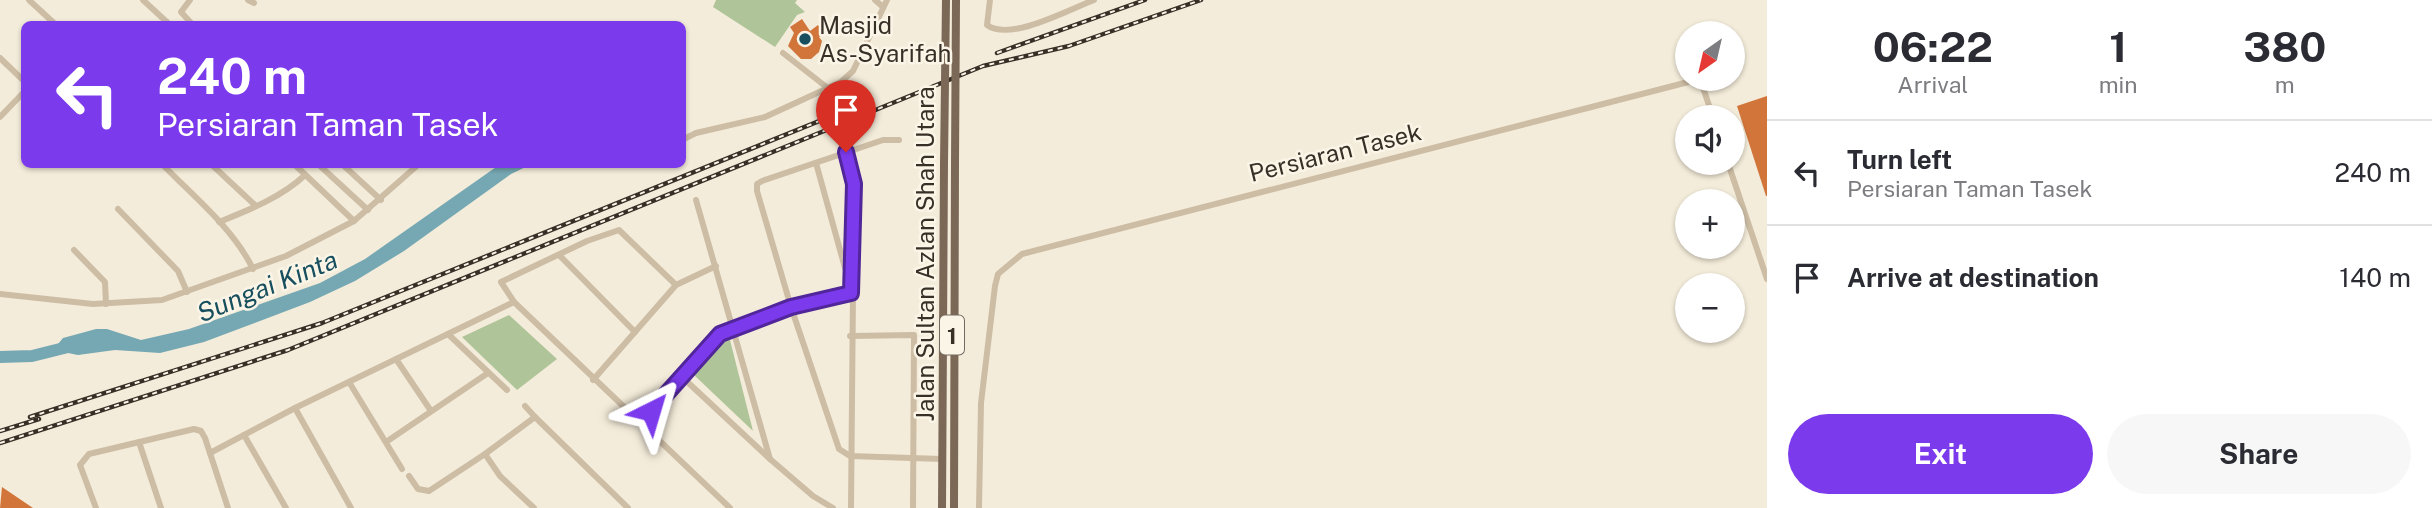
<!DOCTYPE html>
<html lang="en">
<head>
<meta charset="utf-8">
<style>
  body { margin:0; font-family:"Public Sans",sans-serif; background:#f7f7f7; color:#2b2b33; height:100vh; display:flex; flex-direction:column; font-size:26px; white-space:nowrap }
  * { box-sizing:border-box; margin:0 }
  p { font-size:23px; color:#7c7c81 }
  .icon { flex:none; width:38px; height:38px; fill:none; stroke:currentColor; stroke-width:2; stroke-linecap:round; stroke-linejoin:round }
  .map { position:relative; flex:1; overflow:hidden }
  .side { display:flex; flex-direction:column; background:#fff; width:665px }
  .side>* { flex:none }
  .hud { position:absolute; left:21px; top:21px; width:665px; height:147px; border-radius:10px; box-shadow:0 2px 5px #0004; background:#7c3aed; color:#fff; overflow:hidden }
  .needle { width:46px; rotate:214deg }
  .buttons { position:absolute; left:1675px; top:21px; display:grid; gap:14px }
  .buttons a { display:grid; place-items:center; width:70px; height:70px; border-radius:50%; background:#fff; box-shadow:0 2px 5px #0004; font-size:35px }
  .pin { position:absolute; display:grid; place-items:center; width:60px; height:60px; color:#fff; margin:-72px -30px; border-radius:50% 50% 50% 0; rotate:-45deg; box-shadow:0 0 7px #0007 }
  .pin .icon { rotate:45deg }
  .me { position:absolute; width:77px; margin:-38px; rotate:40deg; stroke-linejoin:round; filter:drop-shadow(0 0 5px #0008) }
  .turn { display:flex; align-items:center; gap:24px; height:147px; padding:0 21px; font-size:32px }
  .turn .icon { width:91px; height:91px; stroke-width:2.5 }
  .turn b { display:block; font-size:49px; line-height:60px }
  .eta { display:flex; justify-content:space-evenly; align-items:center; height:119px; text-align:center }
  .eta b { font-size:42px; font-weight:700; line-height:49px }
  .button { display:flex; gap:14px; margin-top:auto; padding:14px 21px }
  .button a { flex:1; height:80px; border-radius:42px; background:#7c3aed; color:#fff; font-size:28px; font-weight:700; line-height:80px; text-align:center }
  .button a+a { background:#f7f7f7; color:#2b2b33 }
  ul { padding:0; list-style:none }
  li { display:flex; align-items:center; gap:21px; height:105px; padding:0 21px; border-top:2px solid #e1e1e2 }
  li div { flex:1 }
  li b { display:block; font-size:26px }
  li em { font-style:normal }
  main { display:flex; flex:1; min-height:0 }
  .map>svg:first-child { display:block }
  .green { fill:#afc498 }
  .water { fill:#76a8b4 }
  .lines { fill:none; stroke-linecap:round; stroke-linejoin:round }
  .river { stroke:#76a8b4; stroke-width:12 }
  .building { fill:#d1753b }
  .minor { stroke:#cdbda5; stroke-width:6 }
  .major { stroke:#7c6856; stroke-width:8 }
  .rail-casing { stroke:#382f27; stroke-width:4.5 }
  .rail { stroke:#fbf5e7; stroke-width:2; stroke-dasharray:5; stroke-linecap:butt }
  .major-bridge { stroke:#7c6856; stroke-width:8 }
  .route-casing { stroke:#51269a; stroke-width:18 }
  .route { stroke:#7c3aed; stroke-width:12 }
  .poi-dot { fill:#184f5e; stroke:#fbf5e7; stroke-width:2.5 }
  .labels { text-anchor:middle; dominant-baseline:central; stroke-width:5; stroke-linejoin:round; paint-order:stroke }
  .shield { fill:#fbf5e7; stroke:#726a61; stroke-width:2 }
  .shield-label { font-size:23px; font-weight:bold; fill:#382f27 }
  .poi-label { font-size:24px; fill:#382f27; stroke:#fbf5e7; text-anchor:start }
  .street-label { font-size:24px; fill:#382f27; stroke:#fbf5e7 }
  .water-label { font-size:26px; font-style:italic; fill:#184f5e; stroke:#fbf5e7 }
</style>
</head>
<body>
<main>
<div class="map">
<svg width="1767" height="508" viewBox="0 0 1767 508">
  <rect width="100%" height="100%" fill="#f4ecda"/>
  <!-- green -->
  <g class="green">
    <path d="M716,0h81l-2,3 10,9 -8,3 -22,32 -62,-40z"/>
    <path d="M509,315l48,44 -40,31 -55,-53z"/>
    <path d="M730,340l23,91 -59,-56 27,-34z"/>
  </g>
  <!-- water -->
  <path class="water" d="M499,165h31l-19,9 -107,77 -49,30 -45,21 -106,40 -44,11 -45,-3 -37,5 -25,-5 10,-12 33,-9h11l34,11 48,-11 131,-46 45,-24z"/>
  <g class="lines">
    <!-- river -->
    <path class="river" d="M0,357l32,-1 36,-9"/>
  </g>
  <!-- building -->
  <g class="building">
    <path d="M802,19l8,12 8,-6 7,9 -6,3 3,4 -3,11 -8,7h-10l-13,-13 6,-13 -4,-6z"/>
    <path d="M1767,96v100h-1l-29,-90z"/>
    <path d="M2,487l31,21h-33z"/>
  </g>
  <g class="lines">
    <!-- minor -->
    <g class="minor">
      <path d="M29,0l26,24"/>
      <path d="M143,0l26,24"/>
      <path d="M190,0l-9,12 11,12"/>
      <path d="M248,0l6,3"/>
      <path d="M875,0l8,7"/>
      <path d="M990,0l-3,25c23,17 81,-15 107,-25"/>
      <path d="M783,53l46,36"/>
      <path d="M0,58l24,23"/>
      <path d="M0,117l24,-25"/>
      <path d="M682,140l14,-7 69,-16 76,-35 12,-11 34,-71"/>
      <path d="M899,140h-16l-121,41 -5,3v7l34,116 48,142 11,7 92,3"/>
      <path d="M847,152l7,32 -3,324"/>
      <path d="M816,163l29,105 5,5"/>
      <path d="M1728,163l39,116"/>
      <path d="M162,164c32,33 71,64 91,105"/>
      <path d="M211,164l45,42"/>
      <path d="M294,164l60,57"/>
      <path d="M318,164l50,46"/>
      <path d="M342,164l39,36"/>
      <path d="M696,200l74,259"/>
      <path d="M118,209l60,62 9,21"/>
      <path d="M219,222c30,-12 63,-25 86,-47"/>
      <path d="M74,250l31,32 1,22"/>
      <path d="M559,255l76,77"/>
      <path d="M676,285l-57,-55 -32,11 -86,41 13,20 216,206"/>
      <path d="M0,294l93,10 69,-4 124,-44 68,-35 65,-57"/>
      <path d="M448,334l59,56"/>
      <path d="M850,336l64,-1 -1,173"/>
      <path d="M396,359l35,52"/>
      <path d="M681,376l89,83 43,37 20,12"/>
      <path d="M593,380l83,-95 40,-19"/>
      <path d="M349,382l53,87"/>
      <path d="M525,406l10,11"/>
      <path d="M295,408l56,100"/>
      <path d="M640,424l80,-90 71,-27 60,-14"/>
      <path d="M244,435l42,73"/>
      <path d="M139,442l22,66"/>
      <path d="M386,442l102,-69"/>
      <path d="M210,453l85,-45 219,-106"/>
      <path d="M409,476l9,13 11,2 56,-37"/>
      <path d="M96,508l-16,-43 9,-11 105,-25 7,2 4,7 23,70"/>
      <path d="M534,508l-34,-32 -15,-22 50,-37 93,91"/>
      <path d="M979,508l2,-105 14,-117 3,-12 24,-20 678,-175 13,38"/>
    </g>
    <!-- major -->
    <g class="major">
      <path d="M942,508l2,-345"/>
      <path d="M954,508l1,-346"/>
    </g>
    <defs>
      <g id="rail">
        <path d="M997,53l148,-53"/>
        <path d="M30,417l292,-94 549,-223"/>
        <path d="M0,431l39,-12"/>
        <path d="M0,443l288,-93 695,-284 86,-20 132,-46"/>
      </g>
    </defs>
    <!-- rail casing -->
    <use href="#rail" class="rail-casing"/>
    <!-- rail -->
    <use href="#rail" class="rail"/>
    <!-- major-bridge -->
    <g class="major-bridge">
      <path d="M955,162l1,-162"/>
      <path d="M944,163l2,-163"/>
    </g>
  </g>
  <g class="lines">
    <defs>
      <path id="route" d="M651,411l69,-77 71,-27 60,-14 3,-109 -8,-32"/>
    </defs>
    <!-- route casing -->
    <use href="#route" class="route-casing"/>
    <!-- route -->
    <use href="#route" class="route"/>
  </g>
  <!-- markers -->
  <circle class="poi-dot" cx="805" cy="39" r="7"/>
  <g class="labels">
    <!-- shield labels -->
    <rect class="shield" x="940" y="315.5" width="24" height="39" rx="5"/>
    <g class="shield-label">
      <text x="952" y="335">1</text>
    </g>
    <!-- poi labels -->
    <g class="poi-label">
      <text x="819" y="25">Masjid<tspan x="819" dy="28">As-Syarifah</tspan></text>
    </g>
    <!-- street labels -->
    <g class="street-label">
      <text transform="translate(1335 152) rotate(-14)">Persiaran Tasek</text>
      <text transform="translate(925 254) rotate(-90)">Jalan Sultan Azlan Shah Utara</text>
    </g>
    <!-- water labels -->
    <g class="water-label">
      <text transform="translate(267 286) rotate(-22)">Sungai Kinta</text>
    </g>
  </g>
</svg>
<div class="buttons">
<a><svg class="needle" viewBox="-14 -14 28 28"><path d="M0-13l5 13h-10z" fill="#e53935"/><path d="M0 13l5-13h-10z" fill="#7c7c81"/></svg></a>
<a><svg class="icon" aria-label="sound" viewBox="0 0 24 24"><path d="M4 9h4l5-4v14l-5-4H4zM17 9q2 3 0 6"/></svg></a>
<a>+</a>
<a>−</a>
</div>
<div class="pin" style="left:846px;top:152px;background:#d93025"><svg class="icon" aria-label="arrive" viewBox="0 0 24 24"><path d="M6 21V4h12l-3 4 3 4H6"/></svg></div>
<svg class="me" style="left:651px;top:411px" viewBox="-20 -20 40 40"><path d="M0-17L14 15 0 8-14 15z" fill="#7c3aed" stroke="#fff" stroke-width="4"/></svg>
<div class="hud">
<div class="turn"><svg class="icon" aria-label="left" viewBox="0 0 24 24"><path d="M17 20v-9H6M10 6l-5 5 5 5"/></svg><div><b>240 m</b>Persiaran Taman Tasek</div></div>
</div>
</div>
<section class="side">
<div class="eta">
<div><b>06:22</b><p>Arrival</p></div>
<div><b>1</b><p>min</p></div>
<div><b>380</b><p>m</p></div>
</div>
<ul>
<li><svg class="icon" aria-label="left" viewBox="0 0 24 24"><path d="M17 20v-9H6M10 6l-5 5 5 5"/></svg><div><b>Turn left</b><p>Persiaran Taman Tasek</p></div><em>240 m</em></li>
<li><svg class="icon" aria-label="arrive" viewBox="0 0 24 24"><path d="M6 21V4h12l-3 4 3 4H6"/></svg><div><b>Arrive at destination</b></div><em>140 m</em></li>
</ul>
<div class="button"><a>Exit</a><a>Share</a></div>
</section>
</main>
</body>
</html>
